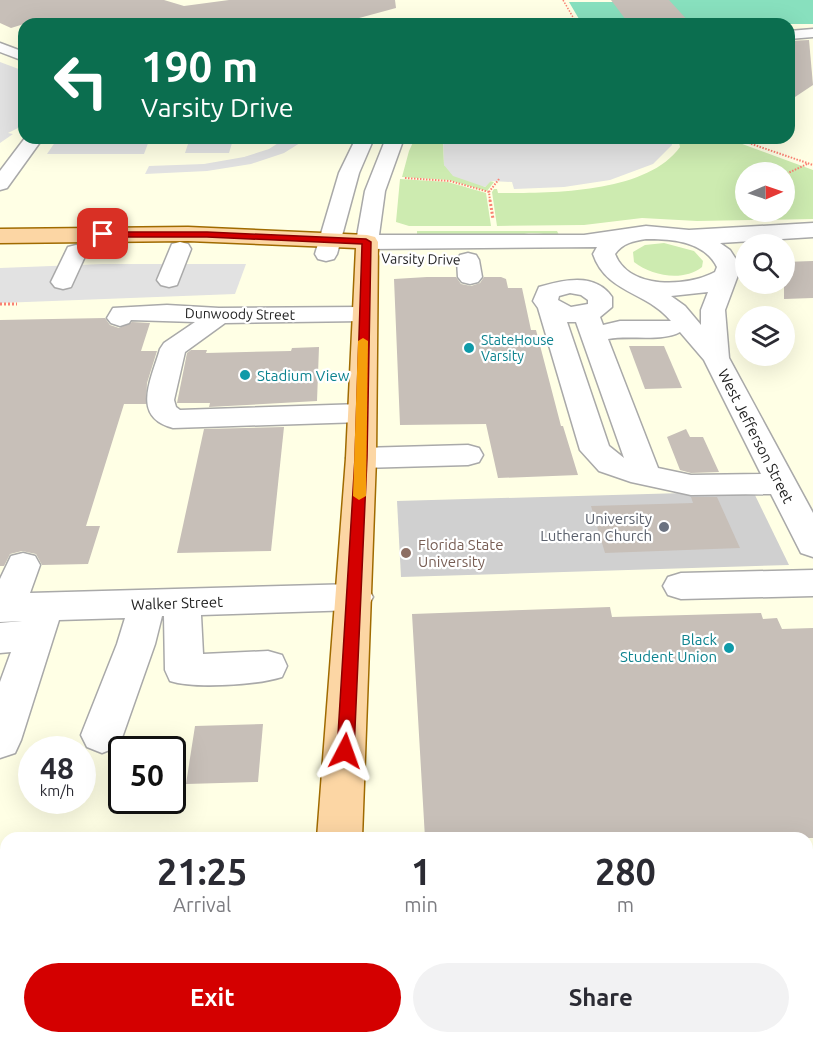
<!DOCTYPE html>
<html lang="en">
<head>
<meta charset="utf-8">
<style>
  body { margin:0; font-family:Ubuntu,sans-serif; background:#f2f2f3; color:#2b2b33; height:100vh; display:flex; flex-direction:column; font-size:22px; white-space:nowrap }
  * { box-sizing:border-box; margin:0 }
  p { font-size:20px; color:#7c7c81 }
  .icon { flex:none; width:33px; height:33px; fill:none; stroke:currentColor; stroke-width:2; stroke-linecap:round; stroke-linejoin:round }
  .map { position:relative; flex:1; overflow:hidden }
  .sheet { position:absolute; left:0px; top:832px; width:813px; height:212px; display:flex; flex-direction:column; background:#fff; border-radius:18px 18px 0 0; box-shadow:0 6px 24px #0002 }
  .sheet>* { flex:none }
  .guide { position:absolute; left:18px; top:18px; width:777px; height:126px; border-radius:18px; box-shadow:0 6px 24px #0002; background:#0b6e4f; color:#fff; overflow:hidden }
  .needle { width:39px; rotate:88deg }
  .tools { position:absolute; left:735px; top:162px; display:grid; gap:12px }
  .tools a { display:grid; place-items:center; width:60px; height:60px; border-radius:50%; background:#fff; box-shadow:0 6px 24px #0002; font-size:30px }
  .speed { position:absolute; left:18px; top:736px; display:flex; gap:12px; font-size:30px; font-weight:700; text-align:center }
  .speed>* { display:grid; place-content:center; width:78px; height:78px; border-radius:50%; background:#fff; box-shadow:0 6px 24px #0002; line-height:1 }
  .speed small { font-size:15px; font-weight:400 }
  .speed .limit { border:3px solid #111; border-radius:9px; background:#fff; color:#111 }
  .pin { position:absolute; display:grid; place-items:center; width:51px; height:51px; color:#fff; margin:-26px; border-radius:12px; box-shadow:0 3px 9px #0006 }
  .me { position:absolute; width:66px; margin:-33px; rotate:4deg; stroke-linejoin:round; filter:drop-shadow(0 0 4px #0008) }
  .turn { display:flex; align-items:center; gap:21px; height:126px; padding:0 24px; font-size:27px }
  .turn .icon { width:78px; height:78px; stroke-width:2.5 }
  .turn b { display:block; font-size:42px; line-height:51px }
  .eta { display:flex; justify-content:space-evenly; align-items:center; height:102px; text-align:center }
  .eta b { font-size:36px; font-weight:600; line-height:42px }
  .cta { display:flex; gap:12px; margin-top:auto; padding:12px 24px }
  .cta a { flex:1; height:69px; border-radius:36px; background:#d40000; color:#fff; font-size:24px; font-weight:600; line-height:69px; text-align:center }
  .cta a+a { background:#f2f2f3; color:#2b2b33 }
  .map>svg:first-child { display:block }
  .education { fill:#ffffe5; fill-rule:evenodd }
  .religious { fill:#d0d0d0 }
  .grass { fill:#cdebb0; fill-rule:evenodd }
  .pitch { fill:#88e0be }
  .parking { fill:#e2e2e2 }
  .building { fill:#c7bfb8 }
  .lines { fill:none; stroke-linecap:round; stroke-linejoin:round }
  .minor-casing { stroke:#a9a9a9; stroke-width:3 }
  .major-casing { stroke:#a06b00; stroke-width:3 }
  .path-far2 { stroke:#fa8072; stroke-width:1.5; stroke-dasharray:1.5 1.5; stroke-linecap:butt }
  .path-far1 { stroke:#fa8072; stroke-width:2; stroke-dasharray:1.5 1.5; stroke-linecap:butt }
  .path { stroke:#fa8072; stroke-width:3; stroke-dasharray:2 2; stroke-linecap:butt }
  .minor { fill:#fff; fill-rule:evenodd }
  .major { fill:#fcd6a4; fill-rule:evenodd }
  .route { fill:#d40000; stroke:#8a0000; stroke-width:1.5 }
  .slow { fill:#f59e0b }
  .culture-dot { fill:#0f9aa8; stroke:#fff; stroke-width:2 }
  .worship-dot { fill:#6b7280; stroke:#fff; stroke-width:2 }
  .education-dot { fill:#8d6e63; stroke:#fff; stroke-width:2 }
  .labels { text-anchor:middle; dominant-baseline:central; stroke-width:4.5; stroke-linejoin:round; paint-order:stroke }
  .far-street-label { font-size:14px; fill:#222; stroke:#fff }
  .far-culture-label { font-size:14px; fill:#0d838f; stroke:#fff; text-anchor:start }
  .culture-label { font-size:15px; fill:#0d838f; stroke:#fff; text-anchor:start }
  .street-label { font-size:15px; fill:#222; stroke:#fff }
  .worship-label { font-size:15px; fill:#5b616d; stroke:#fff; text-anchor:end }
  .education-label { font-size:15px; fill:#785e54; stroke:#fff; text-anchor:start }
</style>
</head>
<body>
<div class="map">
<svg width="813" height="1043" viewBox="0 0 813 1043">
  <rect width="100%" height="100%" fill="#f2efe9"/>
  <!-- education -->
  <path class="education" d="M0,0h813v1043h-813zM24,24h765v114h-765zM746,172h38v40h-38zM746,244h38v40h-38zM746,316h38v40h-38zM32,750h50v51h-50zM122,750h50v51h-50zM6,838h801v200h-801z"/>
  <!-- religious -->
  <path class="religious" d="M753,491l36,74 -388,12 -4,-76z"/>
  <!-- grass -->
  <g class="grass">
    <path d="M415,138h28l1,27 41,22 5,-6 4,1 -7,9 -38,-11 -47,-3 7,-26z"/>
    <path d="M678,138h48l87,32v49l-116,2 -55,-3 -58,7 -87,1 -5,-34 2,-3h3l1,4c52,0 148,1 182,-46zM746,172h38v40h-38z"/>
    <path d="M400,179l48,3 38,11 5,33h-82l-13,-4z"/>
    <path d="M417,231h140l2,4c-12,0 -29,-4 -39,0l-103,-1z"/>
    <path d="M664,243l30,8 9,10 -1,6c-19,15 -50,9 -68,-5l-1,-10 12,-7z"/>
  </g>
  <!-- pitch -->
  <path class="pitch" d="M619,0h194v24h-231l-13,-22h51z"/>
  <!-- parking -->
  <g class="parking">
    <path d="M0,62l24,9v54l-16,8 5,1 -13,9z"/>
    <path d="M58,138h92l-6,16h-97z"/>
    <path d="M190,138h79l-1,5h-36l-3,10h-44z"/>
    <path d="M286,138h22l-24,15 -33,11 -44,7 -62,3 4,-8 55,-2 40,-7 25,-8z"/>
    <path d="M443,138h228l1,7 -19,19 -43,16 -46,7 -50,2 -2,-7 -21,-1 -6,6 -32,-11 -9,-11z"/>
    <path d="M103,264h143l-11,30 -235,9v-35z"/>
    <path d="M6,951v87h261v5h-267v-87z"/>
  </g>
  <!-- building -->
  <g class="building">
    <path d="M0,0h164l20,6 45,-6h166l1,8 -59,16h-313l-13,4 -11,-5z"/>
    <path d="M611,0h58l22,24h-62z"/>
    <path d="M809,40l4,45 -24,16v-60z"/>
    <path d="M813,261v37l-29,1v-37z"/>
    <path d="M427,277h29l5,7 10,2 9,-3 4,-6h17l5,2 2,9h14l9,42h5l25,96h2l15,49 -80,3 -12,-54 -86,1 -6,-146z"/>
    <path d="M105,318l5,7 9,3 13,-6 18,1 -9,28h16l-10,32 -1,21h-22l-38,122h14l-12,38 -46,1 -6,-11 -14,-3 -12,3 -6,12h-4v-246z"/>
    <path d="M629,346h35l18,42 -37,1z"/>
    <path d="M319,347l-2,54 -108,6 1,-4h-33l10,-50 4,-3h16l-1,3 85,-2 1,-3z"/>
    <path d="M284,427l-13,124 -94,2 27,-124z"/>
    <path d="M686,429l4,8h13l16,35 -28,1 -11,-3 -13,-33z"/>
    <path d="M691,497h26l23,51 -135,5 -14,-47 102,-3z"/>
    <path d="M610,607l2,10 149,-4 2,6 14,-1 5,11 31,-1v210h-388l-13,-224z"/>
    <path d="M263,724l-5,58 -72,2 9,-58z"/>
  </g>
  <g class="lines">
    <defs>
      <g id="minor">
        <path d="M813,29v8l-24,2v-8z"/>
        <path d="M0,43l24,9v9l-24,-9z"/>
        <path d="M25,138h18l-36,50 -7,2v-19z"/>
        <path d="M356,138h18l-15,35 -22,81 -3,5 -8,2 -8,-2 -3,-5 24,-81z"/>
        <path d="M386,138h18l-19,53 -6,44h205l62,-9 43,4 124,-7v14l-93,6 10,7 11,17 -16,43 4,48 84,155v44l-12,-4 -30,-59 -80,1 -60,-13 -32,-11 -19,-21 -42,-142 -5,-7 6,-14c24,-7 56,-15 73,10v10l-12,10 3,8 17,-4h51c-25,-30 -65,-28 -78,-67l4,-7 -230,2 -8,-2 -3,-5 9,-51zM646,239c26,0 58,2 71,28l-2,5c-28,15 -86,18 -100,-18 8,-11 18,-13 31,-15zM708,292l-7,18v15l-16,-19 -14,-10zM570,293l11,2 7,5v4l-17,3 -13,-7 1,-4zM567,322h9l48,136 -15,-12zM680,332l24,28 57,114 -70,1 -33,-7 -50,-129c21,-4 55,3 72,-7z"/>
        <path d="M180,242l8,2 3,5 -14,36 -8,2 -8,-2 -4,-5 15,-36z"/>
        <path d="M76,245l8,2 3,5 -16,35 -8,2 -8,-2 -4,-5 17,-35z"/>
        <path d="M468,253l8,2 3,5 3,17 -4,5 -8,2 -8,-2 -4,-5 -1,-17 3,-5z"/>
        <path d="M167,305l52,3 144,-1 9,2 3,5 -3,5 -9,2 -138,2 -40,29 -11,48 2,7 4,3 182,-6 10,3 4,6 -4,6 -10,3 -189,6c-43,-11 -21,-50 -13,-79l4,-6 31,-21 -64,-2 -2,3 -9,3 -9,-3 -4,-5 6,-10z"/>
        <path d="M468,445l11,3 4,7 -4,7 -11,3 -107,3 -11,-3 -4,-7 4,-7 11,-3z"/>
        <path d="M23,553l12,3 5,9 -10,28 325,-9 13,4 5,9 -5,9 -13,4 -154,5 2,39 65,-3 14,4 5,11 -5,11c-25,8 -88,12 -112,4l-5,-11 -1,-54h-2l-7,28 -32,91 -6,12 -15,6 -15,-6 -6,-12 36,-91 8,-26 -66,2 -38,120 -6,13 -15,5v-76l11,-30 -11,1v-30l22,-2 -22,1v-43l11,-23z"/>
        <path d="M813,570v26l-132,3 -13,-4 -5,-9 5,-9 13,-4z"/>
      </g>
      <g id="major">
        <path d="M188,227l179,8 8,2 3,5 -2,216 -14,380h-45l29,-380 10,-210 -168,-7 -188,2v-14z"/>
        <rect x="301" y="1038" width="54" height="5"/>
      </g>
    </defs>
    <!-- minor casing -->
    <use href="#minor" class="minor-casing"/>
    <!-- major casing -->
    <use href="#major" class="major-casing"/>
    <!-- path-far2 -->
    <g class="path-far2">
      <path d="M563,0l14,24"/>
      <path d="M425,21l11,3"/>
    </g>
    <!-- path-far1 -->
    <g class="path-far1">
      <path d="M734,138l79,27"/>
      <path d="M784,175l23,-11"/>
      <path d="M405,178l45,3 39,11"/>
      <path d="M490,201l-1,-9 10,-13"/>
    </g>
    <!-- path -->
    <g class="path">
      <path d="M490,200l3,19"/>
      <path d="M0,304h17"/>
    </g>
    <!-- minor -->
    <use href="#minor" class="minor"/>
    <!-- major -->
    <use href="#major" class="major"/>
  </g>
  <!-- route -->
  <path class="route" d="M100,232h107l159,7 5,3 -4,216 -13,293 -2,5 -7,2 -6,-2 -2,-5 18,-293 7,-214 -155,-7h-104l-5,-3z"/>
  <!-- slow -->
  <path class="slow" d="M363,338l5,3 -2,155 -7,4 -6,-4 5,-155z"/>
  <!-- markers -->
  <g class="culture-dot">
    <circle cx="469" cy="348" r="6"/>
    <circle cx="245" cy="375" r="6"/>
    <circle cx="729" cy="648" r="6"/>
  </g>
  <circle class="worship-dot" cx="664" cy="527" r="6"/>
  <circle class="education-dot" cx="406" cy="553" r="6"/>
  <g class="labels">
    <!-- far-street labels -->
    <g class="far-street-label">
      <text transform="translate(421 259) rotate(1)">Varsity Drive</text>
      <text transform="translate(240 314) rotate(1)">Dunwoody Street</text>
    </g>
    <!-- far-culture labels -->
    <g class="far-culture-label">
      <text x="481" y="340">StateHouse<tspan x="481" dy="16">Varsity</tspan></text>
    </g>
    <!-- culture labels -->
    <g class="culture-label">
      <text x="257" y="375">Stadium View</text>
      <text x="717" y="639" text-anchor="end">Black<tspan x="717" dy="17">Student Union</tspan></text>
    </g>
    <!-- street labels -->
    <g class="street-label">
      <text transform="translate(756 436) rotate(63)">West Jefferson Street</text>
      <text transform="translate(177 603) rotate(-2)">Walker Street</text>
    </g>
    <!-- worship labels -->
    <g class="worship-label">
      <text x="652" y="518">University<tspan x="652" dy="17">Lutheran Church</tspan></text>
    </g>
    <!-- education labels -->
    <g class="education-label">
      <text x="418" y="544">Florida State<tspan x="418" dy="17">University</tspan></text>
    </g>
  </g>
</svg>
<div class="tools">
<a><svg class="needle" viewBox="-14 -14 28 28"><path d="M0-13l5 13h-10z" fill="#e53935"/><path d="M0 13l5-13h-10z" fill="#7c7c81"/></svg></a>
<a><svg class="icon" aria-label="search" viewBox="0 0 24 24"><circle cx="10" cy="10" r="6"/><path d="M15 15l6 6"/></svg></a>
<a><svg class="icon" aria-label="layers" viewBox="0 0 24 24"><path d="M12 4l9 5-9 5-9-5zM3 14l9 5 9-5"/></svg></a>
</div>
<div class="speed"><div>48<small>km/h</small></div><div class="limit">50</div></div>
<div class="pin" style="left:103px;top:234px;background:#d93025"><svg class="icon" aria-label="arrive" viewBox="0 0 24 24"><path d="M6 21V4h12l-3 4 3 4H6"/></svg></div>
<svg class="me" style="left:345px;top:751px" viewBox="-20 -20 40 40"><path d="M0-17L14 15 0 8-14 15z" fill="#d40000" stroke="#fff" stroke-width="4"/></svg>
<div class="guide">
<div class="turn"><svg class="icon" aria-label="left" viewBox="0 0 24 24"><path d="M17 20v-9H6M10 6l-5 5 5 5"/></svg><div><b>190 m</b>Varsity Drive</div></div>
</div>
<section class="sheet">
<div class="eta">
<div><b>21:25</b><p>Arrival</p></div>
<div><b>1</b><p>min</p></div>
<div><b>280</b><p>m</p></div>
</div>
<div class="cta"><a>Exit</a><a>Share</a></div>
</section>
</div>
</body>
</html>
